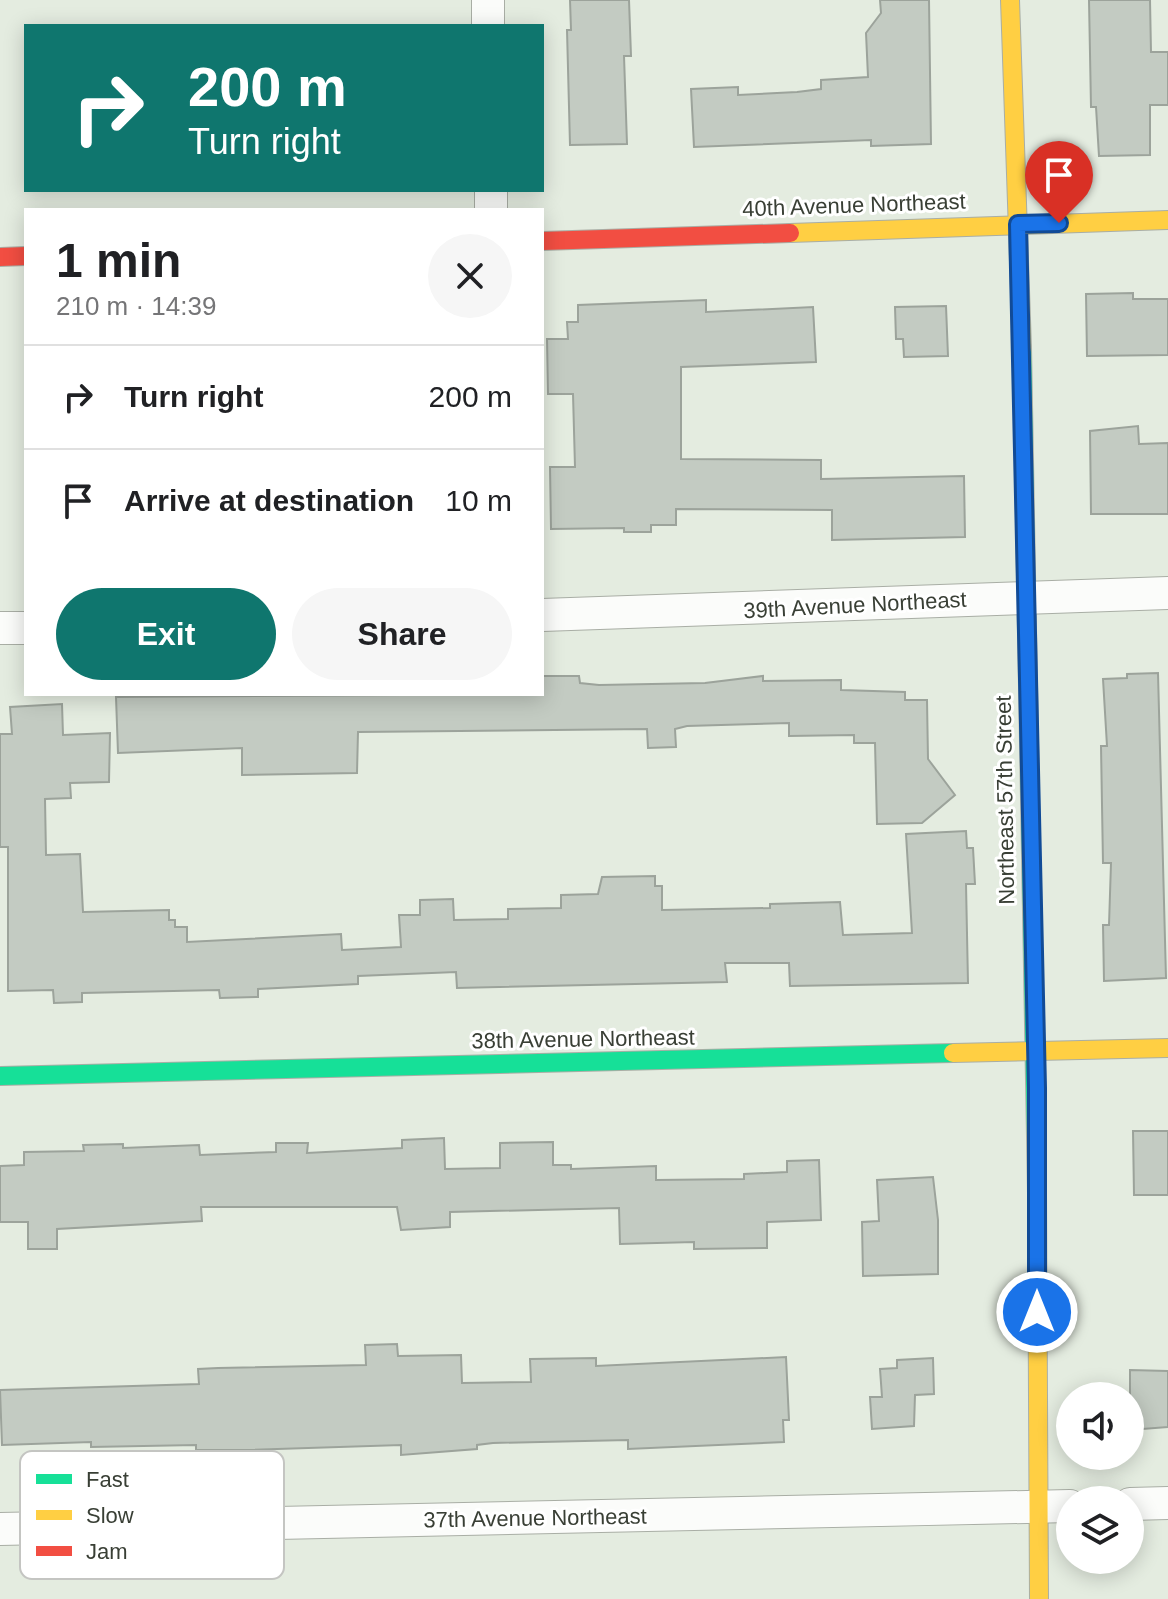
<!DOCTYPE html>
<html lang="en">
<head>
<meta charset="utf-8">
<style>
  body { margin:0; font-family:Helvetica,sans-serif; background:#f6f6f6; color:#202124; height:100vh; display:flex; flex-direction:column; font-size:30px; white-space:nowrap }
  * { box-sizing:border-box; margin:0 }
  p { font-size:26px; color:#757577 }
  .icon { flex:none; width:44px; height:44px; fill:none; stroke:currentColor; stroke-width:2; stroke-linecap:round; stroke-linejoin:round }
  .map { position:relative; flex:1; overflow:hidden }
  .side { position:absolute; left:24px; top:208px; width:520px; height:488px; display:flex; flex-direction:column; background:#fff; border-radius:0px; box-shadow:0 4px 20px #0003 }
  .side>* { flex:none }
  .hud { position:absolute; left:24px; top:24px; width:520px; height:168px; border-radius:0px; box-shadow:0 4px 20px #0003; background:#0f766e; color:#fff; overflow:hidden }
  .fabs { position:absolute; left:1056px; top:1382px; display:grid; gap:16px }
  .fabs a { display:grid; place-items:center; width:88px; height:88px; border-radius:50%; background:#fff; box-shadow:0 4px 20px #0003; font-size:40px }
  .pin { position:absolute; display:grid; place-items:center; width:68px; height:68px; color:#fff; margin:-82px -34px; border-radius:50% 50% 50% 0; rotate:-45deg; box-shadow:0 0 8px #0007 }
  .pin .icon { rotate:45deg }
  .me { position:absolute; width:88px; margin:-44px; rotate:0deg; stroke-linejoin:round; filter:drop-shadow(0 0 6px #0008) }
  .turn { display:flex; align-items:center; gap:28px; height:168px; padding:0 32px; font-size:36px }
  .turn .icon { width:104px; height:104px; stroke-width:2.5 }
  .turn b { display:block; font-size:56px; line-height:68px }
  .round { display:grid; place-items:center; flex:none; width:84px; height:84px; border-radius:42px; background:#f6f6f6 }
  .summary { display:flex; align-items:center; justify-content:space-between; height:136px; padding:0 32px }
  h1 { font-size:48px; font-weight:700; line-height:60px }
  .button { display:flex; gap:16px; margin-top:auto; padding:16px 32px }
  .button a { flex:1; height:92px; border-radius:48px; background:#0f766e; color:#fff; font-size:32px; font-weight:700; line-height:92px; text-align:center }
  .button a+a { background:#f6f6f6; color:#202124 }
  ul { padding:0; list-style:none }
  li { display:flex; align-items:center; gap:24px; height:104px; padding:0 32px; border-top:2px solid #e0e0e0 }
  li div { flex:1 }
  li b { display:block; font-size:30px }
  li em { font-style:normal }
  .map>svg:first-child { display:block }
  .building { fill:#c3cbc2; stroke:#9ca39b; stroke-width:2 }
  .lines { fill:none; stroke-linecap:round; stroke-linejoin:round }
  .street-casing { stroke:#a9aea5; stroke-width:34 }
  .fast-casing { stroke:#a9aea5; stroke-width:20 }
  .slow-casing { stroke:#a9aea5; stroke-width:20 }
  .jam-casing { stroke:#a9aea5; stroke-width:20 }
  .street { stroke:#fbfcfa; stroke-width:32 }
  .fast { stroke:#16e098; stroke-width:18 }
  .slow { stroke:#ffcf43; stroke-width:18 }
  .jam { stroke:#f24e42; stroke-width:18 }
  .route-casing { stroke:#114b97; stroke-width:20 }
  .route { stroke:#1a73e8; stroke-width:14 }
  .labels { text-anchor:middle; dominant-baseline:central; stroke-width:6; stroke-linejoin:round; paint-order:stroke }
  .street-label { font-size:22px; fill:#393f35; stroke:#fff }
  .key { fill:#fff; stroke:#c4c5c2; stroke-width:2 }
  .key-label { font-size:22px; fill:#393f35 }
</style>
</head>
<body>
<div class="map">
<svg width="1168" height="1599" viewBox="0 0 1168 1599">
  <rect width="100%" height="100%" fill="#e4ece0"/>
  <!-- building -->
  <g class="building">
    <path d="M570,0h59l2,56h-7l3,88 -57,1 -3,-115h4z"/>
    <path d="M880,0h49l2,144 -60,2v-6l-177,7 -3,-58 47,-2v8l59,-3 24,-3v-9l47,-3 -2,-44 15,-20z"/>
    <path d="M1089,0h61l1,52h17v53h-18v50l-51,1 -3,-49h-5z"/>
    <path d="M1133,293v6h35v56l-81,1 -1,-62z"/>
    <path d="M706,300v12l107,-5 3,55 -135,5v92l140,1v19l143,-3 1,61 -133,3v-30l-156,-1v16h-25v7h-27v-4l-73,1 -1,-62h25l-2,-73h-25l-1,-55h21l-1,-17h11v-17z"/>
    <path d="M946,306l2,50 -44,1 -1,-18h-7l-1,-32z"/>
    <path d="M1138,426l1,18 29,-1v71h-77l-1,-83z"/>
    <path d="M1158,673l8,305 -62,3 -1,-56h6l2,-62h-8l-2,-117h6l-4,-67 24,-1v-4z"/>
    <path d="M542,676h37l1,7 19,2 106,-2 58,-7v5l78,-1v10l64,2v8h22l1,59 27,36 -33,28 -45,1 -2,-81h-21v-8l-65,1v-13l-102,3 -12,3 1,18 -28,1 -1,-19 -289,3 -1,41 -115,2v-27l-124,5 -2,-56 426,-3z"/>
    <path d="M62,704l1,31 47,-2 -1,49 -39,1 1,15 -26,1 1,56 34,-1 3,58 86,-2v10h6v7h12v15l154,-8 1,16 59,-3 -2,-32h21v-15l33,-1 1,21 54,-1v-10l53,-1v-13l37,-1 4,-17 53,-1v10h7v24l108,-2v-4l70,-2 3,33 69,-2 -6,-99 60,-3 1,17h6l2,36h-9l2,99 -178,3 -1,-23h-64l2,19 -270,6 -1,-16 -98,4v8l-100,5v8l-38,1 -1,-8 -137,3v9l-28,1 -1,-13 -45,1v-144h-8v-113h12l-2,-27z"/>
    <path d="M1133,1131h35v64h-34z"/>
    <path d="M444,1138l1,31 55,-1v-25l53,-1v23h18v4l85,-3v14l88,-1v-5l43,-2v-11l32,-1 2,60 -54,2v26l-73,1v-7l-74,2 -1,-36 -169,4v15l-49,3 -4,-23h-196l1,14 -145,8v20h-29v-27h-28v-56l24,-1v-13l60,-1 -1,-6 40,-1v4l76,-3 1,10 76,-3v-9h32l-1,10 95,-5v-8z"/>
    <path d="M933,1177l5,43v54l-75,2 -1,-54 17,-1 -2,-41z"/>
    <path d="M397,1344l1,12 63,-1 1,28 69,-1 -1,-23 66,-1v8l190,-9 3,63h-6l1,22 -156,7v-9l-135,3 -16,2v4l-76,6v-10l-152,5h-53v-5l-105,2v-5l-89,3 -2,-55 199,-6 -1,-15 20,-1 148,-3 -1,-20z"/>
    <path d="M933,1358l1,36 -19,1 -1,31 -42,3 -2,-32h12l-2,-28 17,-1v-8z"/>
    <path d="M1130,1370l38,1v56l-38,3z"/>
  </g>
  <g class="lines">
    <defs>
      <g id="street">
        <path d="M488,0v26"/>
        <path d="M491,190v20"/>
        <path d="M542,615l626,-22"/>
        <path d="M0,628h26"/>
        <path d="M1130,1504l38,-1"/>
        <path d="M0,1529l1070,-23"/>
      </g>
      <g id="fast">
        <path d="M1022,348l15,845"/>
        <path d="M0,1076l953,-23"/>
      </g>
      <g id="slow">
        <path d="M1010,0l12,348"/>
        <path d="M790,233l378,-13"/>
        <path d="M953,1053l215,-5"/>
        <path d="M1037,1193l2,406"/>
      </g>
      <g id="jam">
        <path d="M542,241l248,-8"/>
        <path d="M0,257l26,-1"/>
      </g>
    </defs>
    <!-- street casing -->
    <use href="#street" class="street-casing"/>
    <!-- fast casing -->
    <use href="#fast" class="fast-casing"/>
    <!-- slow casing -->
    <use href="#slow" class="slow-casing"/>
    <!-- jam casing -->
    <use href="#jam" class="jam-casing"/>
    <!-- street -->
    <use href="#street" class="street"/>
    <!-- fast -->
    <use href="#fast" class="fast"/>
    <!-- slow -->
    <use href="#slow" class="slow"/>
    <!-- jam -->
    <use href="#jam" class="jam"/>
  </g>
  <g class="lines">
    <defs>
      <path id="route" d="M1037,1312v-224l-19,-864 41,-1"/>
    </defs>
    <!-- route casing -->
    <use href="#route" class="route-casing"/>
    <!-- route -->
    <use href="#route" class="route"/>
  </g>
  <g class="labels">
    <!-- street labels -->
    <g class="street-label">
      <text transform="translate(854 205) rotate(-2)">40th Avenue Northeast</text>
      <text transform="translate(855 605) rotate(-3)">39th Avenue Northeast</text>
      <text transform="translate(1005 800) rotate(-91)">Northeast 57th Street</text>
      <text transform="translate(583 1039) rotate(-1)">38th Avenue Northeast</text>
      <text transform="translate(535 1518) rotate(-1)">37th Avenue Northeast</text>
    </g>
  </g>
  <!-- legend -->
  <rect x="20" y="1451" width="264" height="128" rx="12" class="key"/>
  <rect x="36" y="1474" width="36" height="10" fill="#16e098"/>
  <rect x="36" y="1510" width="36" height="10" fill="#ffcf43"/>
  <rect x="36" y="1546" width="36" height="10" fill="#f24e42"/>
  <g class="key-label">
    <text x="86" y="1487">Fast</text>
    <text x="86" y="1523">Slow</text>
    <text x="86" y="1559">Jam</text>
  </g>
</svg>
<div class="fabs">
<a><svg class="icon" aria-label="sound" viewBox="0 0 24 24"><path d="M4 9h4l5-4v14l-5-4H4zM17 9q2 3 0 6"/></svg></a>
<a><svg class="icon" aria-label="layers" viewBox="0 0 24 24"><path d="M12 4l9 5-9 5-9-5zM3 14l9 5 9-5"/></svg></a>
</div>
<div class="pin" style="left:1059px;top:223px;background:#d93025"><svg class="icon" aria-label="arrive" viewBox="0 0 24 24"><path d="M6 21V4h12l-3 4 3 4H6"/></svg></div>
<svg class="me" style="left:1037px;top:1312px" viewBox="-20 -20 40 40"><circle r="17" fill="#1a73e8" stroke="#fff" stroke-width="3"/><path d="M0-11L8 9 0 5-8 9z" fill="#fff"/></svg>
<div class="hud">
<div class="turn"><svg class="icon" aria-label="right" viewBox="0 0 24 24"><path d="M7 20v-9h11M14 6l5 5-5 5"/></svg><div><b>200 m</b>Turn right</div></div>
</div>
<section class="side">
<div class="summary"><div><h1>1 min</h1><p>210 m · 14:39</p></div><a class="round"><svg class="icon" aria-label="close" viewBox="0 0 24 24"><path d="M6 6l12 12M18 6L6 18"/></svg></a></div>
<ul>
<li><svg class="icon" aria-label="right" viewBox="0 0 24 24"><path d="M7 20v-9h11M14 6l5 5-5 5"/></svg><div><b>Turn right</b></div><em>200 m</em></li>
<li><svg class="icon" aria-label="arrive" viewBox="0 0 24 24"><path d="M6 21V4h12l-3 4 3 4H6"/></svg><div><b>Arrive at destination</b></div><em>10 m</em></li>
</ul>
<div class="button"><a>Exit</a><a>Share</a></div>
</section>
</div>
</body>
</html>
